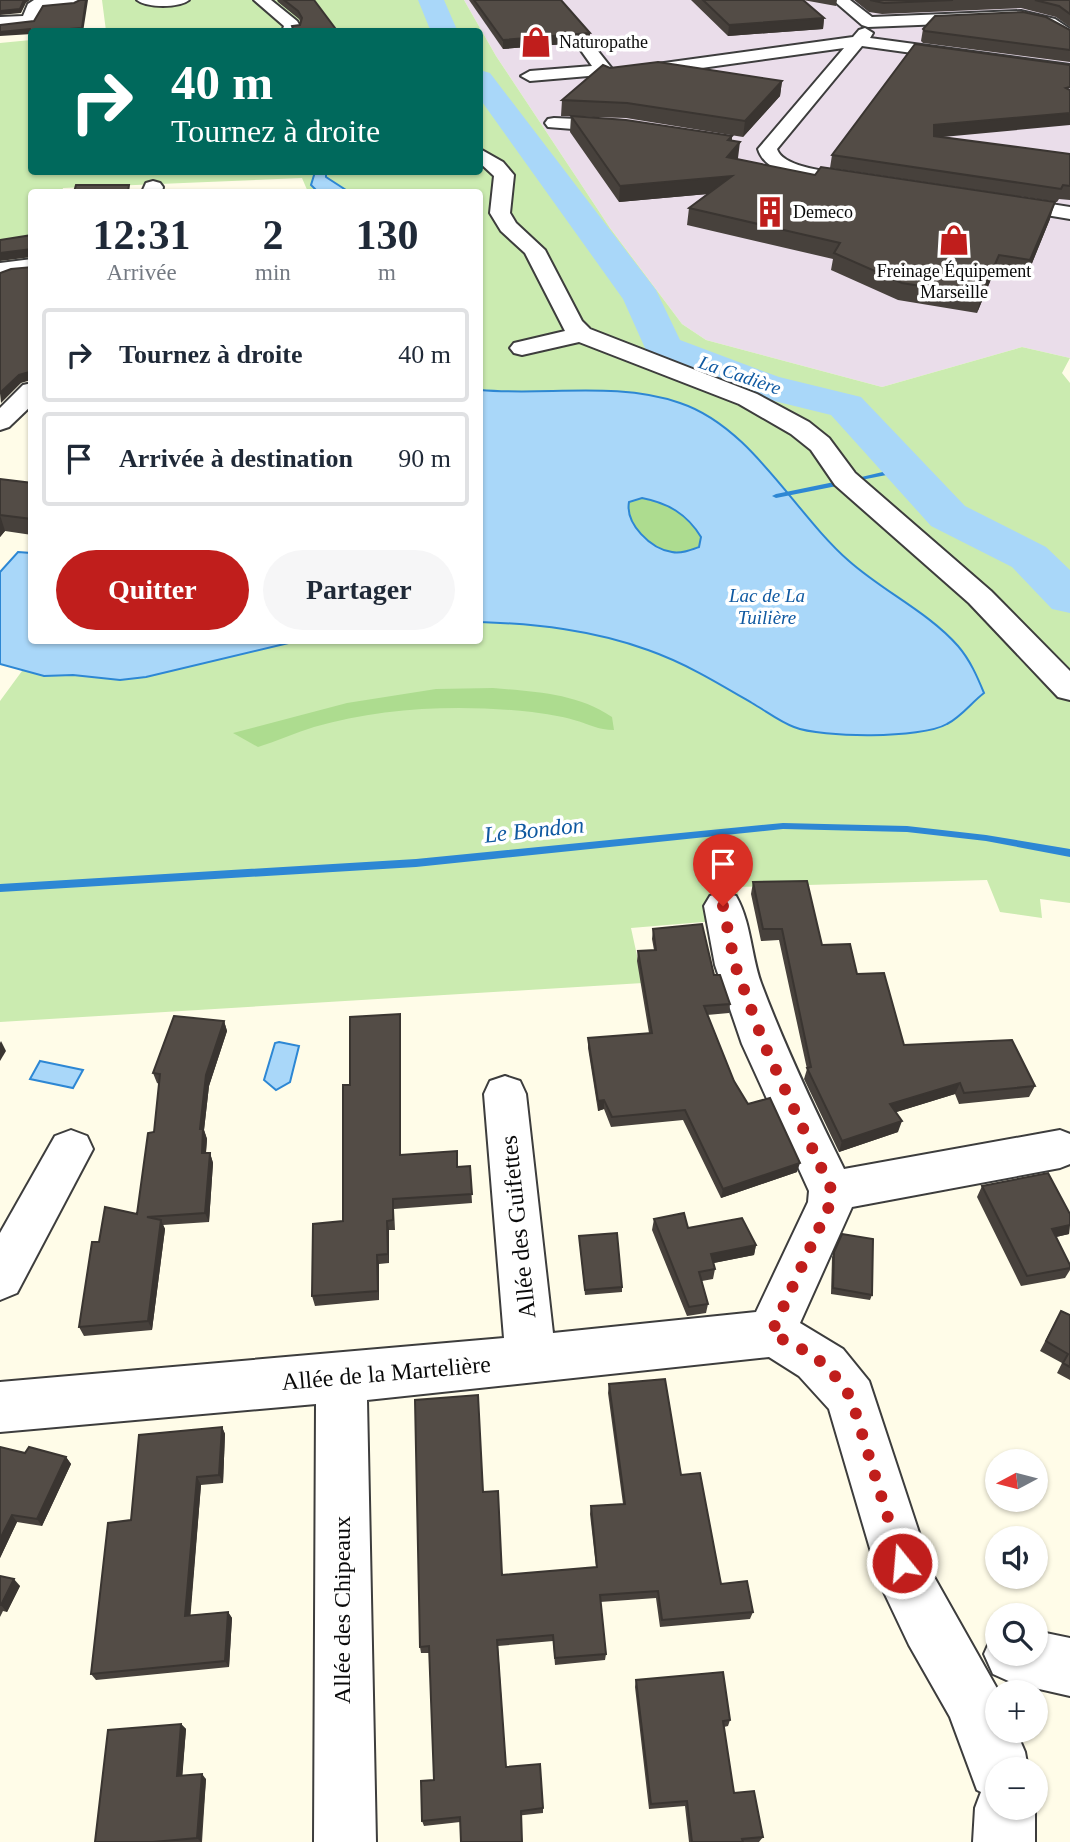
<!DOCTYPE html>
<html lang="fr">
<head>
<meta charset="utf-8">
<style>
  body { margin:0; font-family:"Times New Roman",serif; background:#f6f6f7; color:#1f2937; height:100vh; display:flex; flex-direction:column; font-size:26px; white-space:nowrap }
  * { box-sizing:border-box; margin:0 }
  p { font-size:23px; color:#747a83 }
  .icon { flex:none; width:38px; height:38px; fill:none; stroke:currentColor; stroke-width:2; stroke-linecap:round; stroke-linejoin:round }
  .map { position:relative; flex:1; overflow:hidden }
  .side { position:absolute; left:28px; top:189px; width:455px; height:455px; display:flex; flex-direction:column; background:#fff; border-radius:7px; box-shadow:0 2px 5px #0004 }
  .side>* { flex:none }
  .banner { position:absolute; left:28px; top:28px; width:455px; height:147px; border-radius:7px; box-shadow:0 2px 5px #0004; background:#00695c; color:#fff; overflow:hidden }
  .needle { width:46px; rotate:263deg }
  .buttons { position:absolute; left:985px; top:1449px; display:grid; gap:14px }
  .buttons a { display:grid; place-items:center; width:63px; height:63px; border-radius:50%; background:#fff; box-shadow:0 2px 5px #0004; font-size:35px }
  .pin { position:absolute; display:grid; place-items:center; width:60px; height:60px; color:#fff; margin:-72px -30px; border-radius:50% 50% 50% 0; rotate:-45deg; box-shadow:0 0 7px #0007 }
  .pin .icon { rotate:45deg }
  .me { position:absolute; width:77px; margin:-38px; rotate:343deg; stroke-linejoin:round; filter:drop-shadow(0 0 5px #0008) }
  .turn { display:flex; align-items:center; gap:24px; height:147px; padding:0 28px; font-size:32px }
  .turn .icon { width:91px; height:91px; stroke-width:2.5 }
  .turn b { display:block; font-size:49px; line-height:60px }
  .eta { display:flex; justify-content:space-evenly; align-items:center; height:119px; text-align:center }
  .eta b { font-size:42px; font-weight:800; line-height:49px }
  .primary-button { display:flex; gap:14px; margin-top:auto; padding:14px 28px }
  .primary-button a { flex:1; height:80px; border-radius:42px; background:#c01e1c; color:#fff; font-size:28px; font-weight:800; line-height:80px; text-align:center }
  .primary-button a+a { background:#f6f6f7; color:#1f2937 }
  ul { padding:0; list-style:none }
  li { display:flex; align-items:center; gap:21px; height:94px; margin:0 14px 10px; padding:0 14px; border:4px solid #e0e1e3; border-radius:7px }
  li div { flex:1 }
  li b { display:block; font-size:26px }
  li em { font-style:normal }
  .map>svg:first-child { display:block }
  .industrial { fill:#eaddea }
  .green { fill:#cbebb0 }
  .forest { fill:#addc8f }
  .water { fill:#a9d7f9; stroke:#2d87d4; stroke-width:2; fill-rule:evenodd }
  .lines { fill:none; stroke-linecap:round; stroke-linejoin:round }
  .stream { fill:#2d87d4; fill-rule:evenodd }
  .river { fill:#a9d7f9; fill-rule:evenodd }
  .minor-casing { stroke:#3d3d3d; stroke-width:4 }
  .minor { fill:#fff; fill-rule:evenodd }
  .wall { fill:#47413c }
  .shaded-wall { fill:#3a3531 }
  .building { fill:#534c46; stroke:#3a3531; stroke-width:2 }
  .route { stroke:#c01e1c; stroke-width:12; stroke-dasharray:0 21.6 }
  .labels { text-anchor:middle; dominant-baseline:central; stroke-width:7; stroke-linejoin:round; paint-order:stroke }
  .far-poi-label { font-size:18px; fill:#0a0a0a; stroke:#fff; text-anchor:start }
  .far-water-label { font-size:19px; font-style:italic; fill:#0f59a1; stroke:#fff }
  .water-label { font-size:23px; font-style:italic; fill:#0f59a1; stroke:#fff }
  .near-street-label { font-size:24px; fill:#0a0a0a; stroke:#fff }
</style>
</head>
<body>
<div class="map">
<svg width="1070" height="1842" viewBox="0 0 1070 1842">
  <rect width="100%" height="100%" fill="#fffce8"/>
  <!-- industrial -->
  <path class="industrial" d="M464,0h606v358l-48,-11 -140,40 -176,-47 -24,-16 -72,-96 -114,-172z"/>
  <!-- green -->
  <path class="green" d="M102,0h362l32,56 114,172 72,96 24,16 176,47 140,-40 48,11 -8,15 8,10v520l-30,-4 2,19 -42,-6 -13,-32 -249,7 1,32 -108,9 12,55 -643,39v-321l44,-60 436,-1v-448h-172l-6,-14 -239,10 -1,4h-30l-1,46 -31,3v-198l31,-3 1,132h448v-140l-374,-1z"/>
  <!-- forest -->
  <g class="forest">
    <path d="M642,498c26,5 45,16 59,39l-2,10c-8,3 -18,7 -27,5 -22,-4 -47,-28 -43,-50z"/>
    <path d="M493,688c42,4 83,5 119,29l2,13c-16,0 -25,-6 -40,-10 -13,-4 -29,-6 -42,-8 -71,-8 -150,-5 -218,15 -19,6 -37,14 -56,20l-25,-14 114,-30 89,-14z"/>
  </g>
  <!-- water -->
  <g class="water">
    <path d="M315,172h11v5l23,15h-31l-7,-7z"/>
    <path d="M480,390c66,6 136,-9 200,13 72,24 114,110 169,158 35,31 79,51 109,85 12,14 19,30 26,47 -12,9 -23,24 -37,31 -26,15 -125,14 -153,3 -14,-5 -28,-16 -42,-24 -34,-20 -67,-40 -104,-53 -55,-20 -111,-26 -168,-28zM642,498c26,5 45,16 59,39l-2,10c-8,3 -18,7 -27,5 -21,-3 -47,-28 -43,-50z"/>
    <path d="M18,552l13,1 1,87 265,1 -151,36 -26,3 -47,-5 -29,1 -44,-12v-92z"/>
    <path d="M279,1042l20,4 -9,36 -14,8 -12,-10 11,-37z"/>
    <path d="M40,1061l43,9 -10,18 -43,-9z"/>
  </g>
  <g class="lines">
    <!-- stream -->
    <g class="stream">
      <path d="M904,467l4,2 -1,2 -46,9 -4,-2z"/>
      <path d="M839,481h3v4l-66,13 -4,-2 4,-2z"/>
      <path d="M783,823l124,3 79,9 84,14v8l-84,-16 -79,-9 -124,-3 -367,38 -416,25v-8l416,-25z"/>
    </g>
    <!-- river -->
    <g class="river">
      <path d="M418,0h26l14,32h-27z"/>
      <path d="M480,70l10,3 166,217 24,50 99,37 82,20 104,109 81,41 24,23v43l-18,-4 -40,-42 -81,-41 -100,-111 -81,-20 -101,-38 -26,-58 -143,-200z"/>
    </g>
    <defs>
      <g id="minor">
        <path d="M34,0h49l-8,5 -33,3 -7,15 -35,4v-10l23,-1 5,-12z"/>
        <path d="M137,0h52c-10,8 -42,8 -52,0z"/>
        <path d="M254,0h17l26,21 4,7 -2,4h-17l2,-6z"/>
        <path d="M833,0h17l22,17 149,-6 34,8 15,10v12l-26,-15 -23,-5 -153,6 -6,-2z"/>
        <path d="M865,28l8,5 -3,5 200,27v10l-208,-29 -85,103c7,23 76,24 98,30l3,4 -3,4 -7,2c-30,-5 -100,-6 -110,-40l86,-101 -235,33 -9,-6 -70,6 -9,-5 9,-5 62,-5 -12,-17 8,-5 6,2 19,24 240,-33 6,-7z"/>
        <path d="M554,118l69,3 9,6 -9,6 -75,-6 -3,-4 3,-4z"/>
        <path d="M480,149l23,13 11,13 -4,38 6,10 29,27 37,71 8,8 167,65 52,28 20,16 26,35 136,118 79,80v29l-12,-3 -89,-94 -134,-118 -24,-35 -20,-16 -52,-30 -160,-62 -57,13 -8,-2 -4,-5 4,-5 51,-12 -40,-78 -24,-22 -11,-18 4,-37 -14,-13z"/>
        <path d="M153,181l7,2 3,4 -1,5h-20l4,-9z"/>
        <path d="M1000,196l70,11v12l-77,-13 -3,-4 3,-4z"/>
        <path d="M32,259v14l-19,1 -13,7v-18z"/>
        <path d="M32,383v22l-23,22 -9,3v-22l23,-23z"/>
        <path d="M723,892l13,4c15,26 15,59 25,87 24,64 53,125 83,186l216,-39 10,4v30l-10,4 -208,39 -52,116 43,26 26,32 64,194 66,117 -1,39h18l9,21 3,17h-30v39h37v34h-62l2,-34 6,-16 -4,-2 -27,-73 -41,-72 -28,-59 -52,-177 -30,-33 -30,-19 -402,43 9,442h-62l2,-438 -316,28v-50l504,-44 -20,-244 6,-13 15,-5 15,5 6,13 27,239 203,-21 52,-110 1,-11 -67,-147 -27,-79 -11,-59 6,-10z"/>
        <path d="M71,1130l16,6 6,13 -76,144 -17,7v-67l55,-97z"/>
        <path d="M1036,1631l34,7v58l-57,-13 -20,-9 -9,-20 9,-20 5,-2v22h38z"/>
      </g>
    </defs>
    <!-- minor casing -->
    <use href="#minor" class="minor-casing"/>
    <!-- minor -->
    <use href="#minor" class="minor"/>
  </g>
  <!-- wall -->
  <g class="wall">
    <path d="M277,0h37l24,32h-46v-6l8,-1 1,-2 -2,-4 -21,-17z"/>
    <path d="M469,0h92l29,42 -87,7z"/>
    <path d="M691,0h146l-1,6 -33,-6 21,18 -1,11 -95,7z"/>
    <path d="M854,0h216v27l-14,-10 -35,-9 -139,6 -13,-2z"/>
    <path d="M923,29l147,1v32l-147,-19 -2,-2z"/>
    <path d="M610,68l172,13 -2,15 -37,41 -117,-19 -65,-2 1,-16z"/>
    <path d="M571,116l161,20v5l6,18 77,16 235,44 -24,59 -32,-6 -17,41 -79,-13 -67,-30 2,-11 -146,-34 2,-17 18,-14 -88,8 -49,-70z"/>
    <path d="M942,137l128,17v46l-11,-1 -2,3 -227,-34 2,-13z"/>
    <path d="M0,479l32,4v52l-27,-4 -5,6z"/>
    <path d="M753,882l69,63 35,29 47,71 131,41 -6,11 -70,7 -4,-10 -59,18 2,20 -59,20 -35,-73 3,-10 -28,-129 -18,1 -10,-47z"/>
    <path d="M653,929l61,46 16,29 -1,9 -22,2 27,66 14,23 49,68 -76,26 -38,-78 -72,7 -7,-18 -6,2 -10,-63v-10l61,-5 -12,-72 1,-10 16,-1 -2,-11z"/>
    <path d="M400,1014l1,10v131l57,12 12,-1 2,37 -78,6 1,21h-6v33l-10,1v36l-64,6 -3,-10 31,-75 7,-136z"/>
    <path d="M224,1021l3,10 -18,55 -5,44 3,9 -1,14h4l3,10 -4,59 -46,3 2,4 -13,101 -68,6 -5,-9 20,-85 38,-28 17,-82 5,-48 -2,-1 -4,-10z"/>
    <path d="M982,1186l88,28 -1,20 -13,3 14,28v5l-5,8 -44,8 -44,-89z"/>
    <path d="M654,1219l102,26 -2,10 -41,8 2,6 -2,10 -11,2 6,23 -2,9 -19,3 -35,-86z"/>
    <path d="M579,1236l43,51v5l-37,3z"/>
    <path d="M834,1252l38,43 -2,5 -39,-6 1,-37z"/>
    <path d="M1061,1311l9,4v65l-13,-7 5,-10 -22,-12z"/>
    <path d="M609,1384l72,91 40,109 32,28 -3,7 -90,8 -4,-29 -56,4 6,52 -1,6 -50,5 -2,-24 -55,5 8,121 37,41v5l-119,13 -2,-5 12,-41 -5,-127h-8l-1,-6 64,-155 18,83 94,-8 -6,-53 1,-8 32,-2 -15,-111z"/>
    <path d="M222,1427l3,7 -2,49 -22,2 -11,130 38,-3 4,6 -3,49 -133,13 -5,-6 40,-154z"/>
    <path d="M0,1447l25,6 41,4 5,7 -29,62 -25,-4 -17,36z"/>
    <path d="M0,1576l20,10 -13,26 -4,-1 -3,6z"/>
    <path d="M636,1680l94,40 -2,6 -4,1 10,66 29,44 -4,5h-70l-4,-36 -36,3 -14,-122z"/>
    <path d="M181,1724l5,5 -4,47 24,3 -4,63h-107z"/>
  </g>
  <!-- shaded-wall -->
  <g class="shaded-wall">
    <path d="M24,0h6l-4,3 -5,10 -21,2v-4z"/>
    <path d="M86,0h2l-5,32h-38z"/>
    <path d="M824,18l-1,11 -95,7 1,-11z"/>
    <path d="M30,29l2,5 -32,2v-4z"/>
    <path d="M590,33v9l-87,7v-9z"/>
    <path d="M782,81l-2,15 -37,41 2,-16z"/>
    <path d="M1070,113v12l-138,13 2,-13z"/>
    <path d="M740,142l-2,16 -12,15 1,-16z"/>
    <path d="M732,176l-2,16 -111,10 1,-16z"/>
    <path d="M1055,202l-5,17 -24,59 4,-18z"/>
    <path d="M32,249v8l-32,4v-8z"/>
    <path d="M999,255l-5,17 -17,41 4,-17z"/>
    <path d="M29,372l2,8 -10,3 -20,20 -1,-10 19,-18z"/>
    <path d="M0,515l5,16 -5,6z"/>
    <path d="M400,1014l1,10v141l-1,-10z"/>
    <path d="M224,1021l3,10 -18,55 -5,44 3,9 -2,24 -3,-10 -2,-24 6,-54z"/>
    <path d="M1,1041l5,10 -6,10v-18z"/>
    <path d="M960,1083l-5,11 -68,21 3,-11z"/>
    <path d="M604,1100v9l-6,2v-10z"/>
    <path d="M902,1121l-4,11 -59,20 3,-11z"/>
    <path d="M210,1153l3,10 -4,59 -4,-9z"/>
    <path d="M800,1163l-3,9 -76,26 2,-9z"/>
    <path d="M161,1220l4,9 -13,101 -4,-9z"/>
    <path d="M387,1221l2,9v33l-1,-9z"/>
    <path d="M1070,1225l-1,9 -22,5 5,-10z"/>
    <path d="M756,1245l-2,10 -45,9 2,-10z"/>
    <path d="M377,1255l2,9v36l-1,-9z"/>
    <path d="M222,1427l3,7 -2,49 -4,-8z"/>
    <path d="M66,1457l5,7 -29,62 -5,-7z"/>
    <path d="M197,1477l4,8 -11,137 -5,-6z"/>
    <path d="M12,1515l5,7 -17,36v-19z"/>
    <path d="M14,1579l6,7 -13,26 -6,-7z"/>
    <path d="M228,1612l4,6 -3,49 -4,-6z"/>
    <path d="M181,1724l5,5 -4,52 -5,-5z"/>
    <path d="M202,1774l4,5 -5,63 -4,-4z"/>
  </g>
  <!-- building -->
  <g class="building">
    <path d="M0,0h24l-4,9 -20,2z"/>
    <path d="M80,0h6l-4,28 -50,4 -1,1 -1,-4 -30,3v-7l34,-4 9,-15 31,-3z"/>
    <path d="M284,0h30l24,32h-44l-2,-6 8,-1 2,-7 -4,-7z"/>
    <path d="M474,0h87l29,33 -87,7z"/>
    <path d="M703,0h100l21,18 -95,7z"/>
    <path d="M870,0h83l-69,3z"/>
    <path d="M1035,0h35v14l-11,-8z"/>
    <path d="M1023,12l23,5 24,13v20l-145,-19 -2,-2 12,-13z"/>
    <path d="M915,44l155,21v22l-4,1 4,2v23l-136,12v11l136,18v32l-7,-1 -2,4 -229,-34z"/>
    <path d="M658,62l124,19 -37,40 -118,-18 -65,-3 41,-35 7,3z"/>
    <path d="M571,116l55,4 106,16 -4,4 12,2 -13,15 88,18 6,-8 234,35 -25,58 -31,-5 -18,41 -79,-13 -68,-30 6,-10 -151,-35 43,-32 -112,10z"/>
    <path d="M76,185h53l-1,7h-54z"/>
    <path d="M32,235v14l-32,4v-13z"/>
    <path d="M32,267v107l-3,-2 -10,3 -19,18v-120l11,-4z"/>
    <path d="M0,479l32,4v36l-32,-4z"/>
    <path d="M807,881l15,64 28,-1 7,30 27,-1 20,72 108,-5 23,46 -71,7 -4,-10 -70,21 12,17 -60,20 -35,-73 4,-1 -29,-138h-19l-10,-47z"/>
    <path d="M702,924l12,51h6l10,29 -26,2 30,75 14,23 22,-6 30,65 -77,26 -38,-79 -73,7 -8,-17 -6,1 -10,-63 64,-5 -14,-82 18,-1 -3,-21z"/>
    <path d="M400,1014v141l57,-4v16l13,-1 2,28 -79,5v21l-6,1 1,33 -11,1 1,36 -66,5 1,-72 30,-3v-136h7v-68z"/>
    <path d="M174,1016l50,5 -18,54 -6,54h3l-1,24h8l-5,60 -58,4 14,3 -13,101 -69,6 13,-85h7l6,-35 32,7 11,-81 6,-1 6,-58 -7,-1z"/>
    <path d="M1048,1173l22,41v11l-18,4 18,36v3l-43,8 -45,-90z"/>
    <path d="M684,1213l4,15 54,-10 14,27 -45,9 4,15 -16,3 9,32 -19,3 -35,-88z"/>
    <path d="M617,1233l5,54 -37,3 -6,-54z"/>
    <path d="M842,1234l31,5 -1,56 -39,-7 1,-36z"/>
    <path d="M1061,1311l9,4v52l-7,-4 5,-9 -22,-13z"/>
    <path d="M665,1379l16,96 19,-2 21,111 26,-3 6,31 -91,8 -4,-29 -58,4 6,59 -51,4 -2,-23 -56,5 9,127 34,-3 3,44 -22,3 1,31h-61l-1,-25 -38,4 -1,-40 13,-1 -5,-134 -9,1 -5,-247 63,-5 5,97 15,-1 4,84 95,-8 -6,-61 34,-2 -16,-120z"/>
    <path d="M222,1427l-3,48 -22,2 -12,139 43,-4 -3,49 -134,13 17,-151 23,-3 8,-85z"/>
    <path d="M0,1447l25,6 4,-6 37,10 -29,62 -25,-4 -12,24z"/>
    <path d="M0,1576l14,3 -13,26h-1z"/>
    <path d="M723,1672l7,48 -7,1 11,72 20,-2 9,46 -21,2 1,3h-51l-5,-41 -36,3 -15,-124z"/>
    <path d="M181,1724l-4,52 25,-2 -5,64 -44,4h-58l13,-112z"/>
  </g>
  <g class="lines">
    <!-- route -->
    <path class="route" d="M723,906l12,59 29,79 68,147 -1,11 -60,132c40,18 56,27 80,64l51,165"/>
  </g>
  <!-- icons -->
  <defs>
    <symbol id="shop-bare" viewBox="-9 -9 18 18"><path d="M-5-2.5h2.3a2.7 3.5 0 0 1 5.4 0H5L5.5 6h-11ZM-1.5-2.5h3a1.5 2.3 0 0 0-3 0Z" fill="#c01e1c" stroke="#fff" stroke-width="2.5" paint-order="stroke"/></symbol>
    <symbol id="building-bare" viewBox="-9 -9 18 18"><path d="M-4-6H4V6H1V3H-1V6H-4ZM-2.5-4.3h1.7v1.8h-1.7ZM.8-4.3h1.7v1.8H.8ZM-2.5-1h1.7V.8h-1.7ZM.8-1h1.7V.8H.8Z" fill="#c01e1c" stroke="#fff" stroke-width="2.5" paint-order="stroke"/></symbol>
  </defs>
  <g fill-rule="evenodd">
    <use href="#shop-bare" x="514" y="20" width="44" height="44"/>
    <use href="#building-bare" x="748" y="190" width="44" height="44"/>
    <use href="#shop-bare" x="932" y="218" width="44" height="44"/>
  </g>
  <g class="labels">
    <!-- far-poi labels -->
    <g class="far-poi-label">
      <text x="559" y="42">Naturopathe</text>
      <text x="793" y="212">Demeco</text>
      <text x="954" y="271" text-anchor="middle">Freinage Équipement<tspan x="954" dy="21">Marseille</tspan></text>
    </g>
    <!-- far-water labels -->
    <g class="far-water-label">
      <text transform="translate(740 375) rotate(19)">La Cadière</text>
      <text x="767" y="595">Lac de La<tspan x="767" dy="22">Tuilière</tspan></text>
    </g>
    <!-- water labels -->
    <g class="water-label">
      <text transform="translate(534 830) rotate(-6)">Le Bondon</text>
    </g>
    <!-- near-street labels -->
    <g class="near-street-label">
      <text transform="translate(518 1227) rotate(-96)">Allée des Guifettes</text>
      <text transform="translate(386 1373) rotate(-5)">Allée de la Martelière</text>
      <text transform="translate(342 1610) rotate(-90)">Allée des Chipeaux</text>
    </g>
  </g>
</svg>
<div class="buttons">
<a><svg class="needle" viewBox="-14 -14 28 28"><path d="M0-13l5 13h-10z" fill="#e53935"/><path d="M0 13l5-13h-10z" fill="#747a83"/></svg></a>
<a><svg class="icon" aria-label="sound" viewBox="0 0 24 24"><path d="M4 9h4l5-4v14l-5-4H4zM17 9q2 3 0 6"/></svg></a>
<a><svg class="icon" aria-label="search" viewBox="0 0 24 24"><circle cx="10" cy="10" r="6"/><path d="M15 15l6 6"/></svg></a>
<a>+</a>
<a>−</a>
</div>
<div class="pin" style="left:723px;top:906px;background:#d93025"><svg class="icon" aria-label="arrive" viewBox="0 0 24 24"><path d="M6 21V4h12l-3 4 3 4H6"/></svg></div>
<svg class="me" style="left:902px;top:1563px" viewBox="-20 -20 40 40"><circle r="17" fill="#c01e1c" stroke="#fff" stroke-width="3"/><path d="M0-11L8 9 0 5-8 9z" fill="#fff"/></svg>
<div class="banner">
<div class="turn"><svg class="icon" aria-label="right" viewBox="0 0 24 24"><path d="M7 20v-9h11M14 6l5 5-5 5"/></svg><div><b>40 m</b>Tournez à droite</div></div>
</div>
<section class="side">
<div class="eta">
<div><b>12:31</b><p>Arrivée</p></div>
<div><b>2</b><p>min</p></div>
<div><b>130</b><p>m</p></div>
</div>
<ul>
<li><svg class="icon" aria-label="right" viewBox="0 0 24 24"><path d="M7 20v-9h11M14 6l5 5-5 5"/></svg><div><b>Tournez à droite</b></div><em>40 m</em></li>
<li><svg class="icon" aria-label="arrive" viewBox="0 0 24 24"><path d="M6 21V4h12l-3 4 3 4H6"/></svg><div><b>Arrivée à destination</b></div><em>90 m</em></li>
</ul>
<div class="primary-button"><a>Quitter</a><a>Partager</a></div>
</section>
</div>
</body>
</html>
